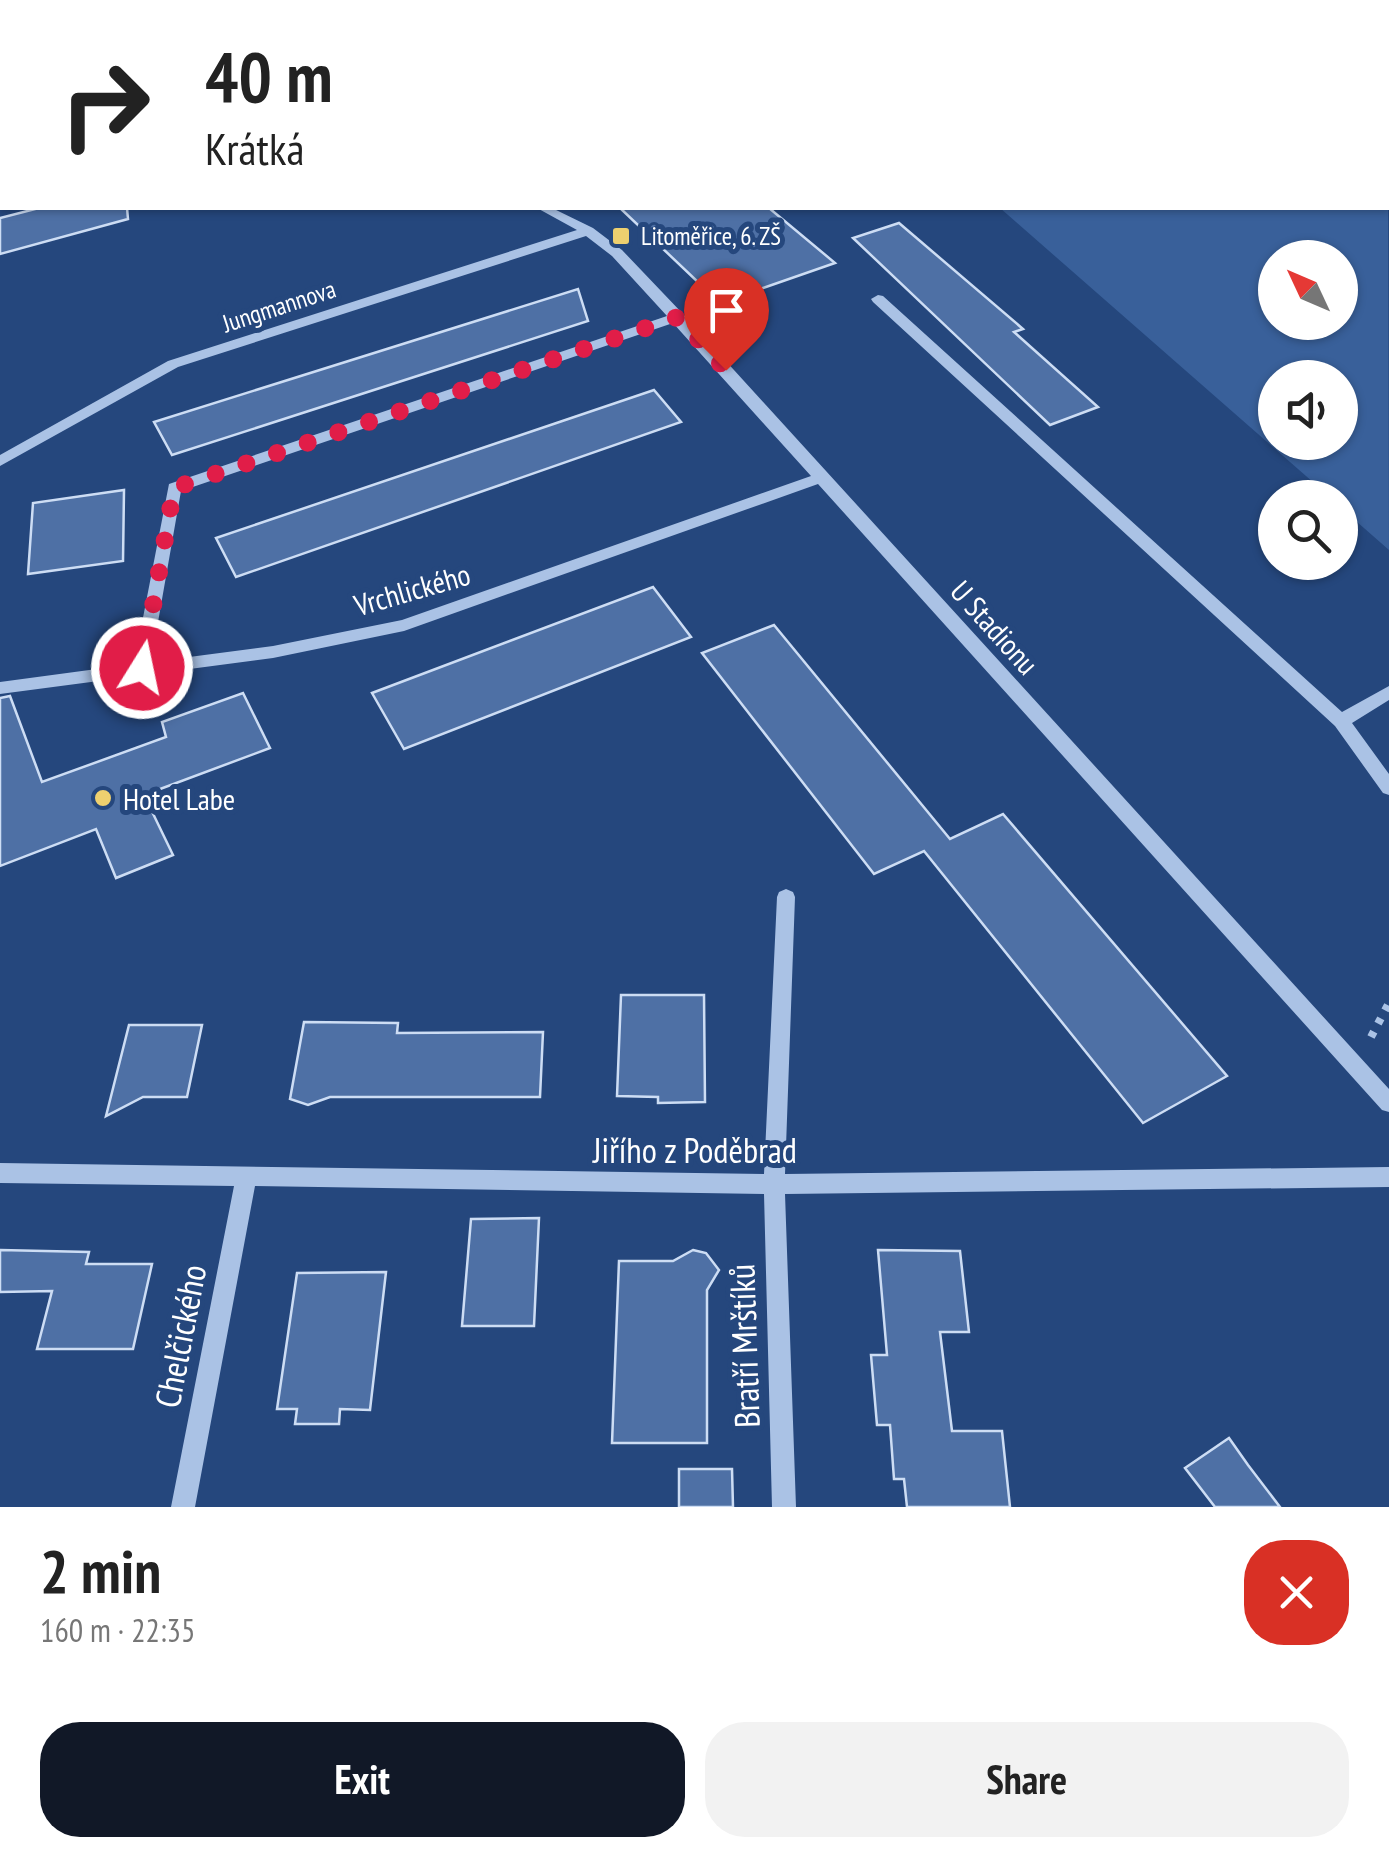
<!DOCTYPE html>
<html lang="en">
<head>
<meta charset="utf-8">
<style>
  body { margin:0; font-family:"PT Sans Narrow",sans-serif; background:#f2f2f2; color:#222; height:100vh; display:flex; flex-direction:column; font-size:38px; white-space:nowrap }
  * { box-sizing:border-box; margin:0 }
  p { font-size:32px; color:#767676 }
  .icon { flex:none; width:55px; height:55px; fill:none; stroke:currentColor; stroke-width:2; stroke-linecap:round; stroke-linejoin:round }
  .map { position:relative; height:1507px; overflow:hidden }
  .panel { display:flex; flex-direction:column; background:#fff; flex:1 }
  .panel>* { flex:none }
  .banner { position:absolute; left:0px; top:0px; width:1390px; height:210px; box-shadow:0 2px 8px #0004; background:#fff; color:#222; overflow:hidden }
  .needle { width:65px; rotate:314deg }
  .controls { position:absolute; left:1258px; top:240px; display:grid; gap:20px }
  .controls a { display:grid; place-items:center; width:100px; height:100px; border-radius:50%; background:#fff; box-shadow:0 2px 8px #0004; font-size:50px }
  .pin { position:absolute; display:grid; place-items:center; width:85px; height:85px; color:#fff; margin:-102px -42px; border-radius:50% 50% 50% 0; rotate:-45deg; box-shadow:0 0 10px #0007 }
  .pin .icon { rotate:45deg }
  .me { position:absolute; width:110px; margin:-55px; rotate:10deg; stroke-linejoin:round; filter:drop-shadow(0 0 8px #0008) }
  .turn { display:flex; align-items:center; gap:35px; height:210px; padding:0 40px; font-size:45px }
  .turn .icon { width:130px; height:130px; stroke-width:2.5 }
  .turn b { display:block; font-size:70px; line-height:85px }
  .round { display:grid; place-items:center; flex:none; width:105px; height:105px; border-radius:40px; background:#f2f2f2 }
  .headline { display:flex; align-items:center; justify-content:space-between; height:170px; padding:0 40px }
  h1 { font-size:60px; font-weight:600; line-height:75px }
  .button { display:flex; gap:20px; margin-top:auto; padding:20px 40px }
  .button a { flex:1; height:115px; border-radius:40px; background:#111827; color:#fff; font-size:40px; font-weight:600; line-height:115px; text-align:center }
  .button a+a { background:#f2f2f2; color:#222 }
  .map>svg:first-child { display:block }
  .green { fill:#39609a; fill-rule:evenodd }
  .building { fill:#4e70a5; stroke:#cdddf4; stroke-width:2.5 }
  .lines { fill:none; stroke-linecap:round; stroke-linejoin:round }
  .path-far1 { stroke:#aac2e5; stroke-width:5; stroke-dasharray:4 5; stroke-linecap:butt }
  .path { stroke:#aac2e5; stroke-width:8; stroke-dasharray:6 9; stroke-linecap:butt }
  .minor { fill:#aac2e5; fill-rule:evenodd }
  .rail { stroke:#fff; stroke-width:5; stroke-dasharray:12 5; stroke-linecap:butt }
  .route { stroke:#e11d48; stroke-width:18; stroke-dasharray:0 32.4 }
  .poi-dot { fill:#eed06f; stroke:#25477d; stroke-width:4 }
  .labels { text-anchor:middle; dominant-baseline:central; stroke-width:10; stroke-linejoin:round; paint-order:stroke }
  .far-poi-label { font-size:25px; fill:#fff; stroke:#25477d; text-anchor:start }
  .far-street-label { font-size:25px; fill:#fff; stroke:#25477d }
  .street-label { font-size:30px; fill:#fff; stroke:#25477d }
  .poi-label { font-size:30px; fill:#fff; stroke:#25477d; text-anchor:start }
  .near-street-label { font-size:35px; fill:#fff; stroke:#25477d }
</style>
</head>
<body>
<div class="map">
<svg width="1389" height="1507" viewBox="0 0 1389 1507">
  <rect width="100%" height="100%" fill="#25477d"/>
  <!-- green -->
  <path class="green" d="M1388,184l1,366 -49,-43v-9l-10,-1 -330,-289h388zM1275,258h65v64h-65zM1275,378h65v64h-65z"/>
  <!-- building -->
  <g class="building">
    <path d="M39,208h88l1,11 -128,35v-36z"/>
    <path d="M620,208h149l66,55 -115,40z"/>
    <path d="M899,223l124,106 -9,3 84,75 -48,18 -197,-187z"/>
    <path d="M578,289l10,32 -416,134 -18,-33z"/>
    <path d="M654,390l27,32 -445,155 -20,-39z"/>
    <path d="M124,490l-1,71 -95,13 5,-71z"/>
    <path d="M653,587l38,50 -287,112 -32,-56z"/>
    <path d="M774,625l176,214 53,-25 224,262 -84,47 -219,-272 -50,23 -172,-221z"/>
    <path d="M243,693l27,55 -126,47 29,60 -57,23 -20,-49 -96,37v-168l10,-2 32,86 124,-45 -4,-15z"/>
    <path d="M621,995h83l1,107 -47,1v-6l-41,-1z"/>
    <path d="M304,1022l94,1 -1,10 146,-1 -3,65h-210l-22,8 -18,-6z"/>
    <path d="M129,1025h73l-15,72h-44l-37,19z"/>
    <path d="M539,1218l-5,108h-72l9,-107z"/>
    <path d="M0,1250l89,2 -3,12h66l-19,85h-96l15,-58 -52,1z"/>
    <path d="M693,1250l13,3 13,17 -12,20v153h-95l7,-182h54z"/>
    <path d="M878,1250l82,1 9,81h-29l12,99h50l8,76h-103l-3,-28h-10l-4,-54h-13l-6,-70h16z"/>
    <path d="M386,1272l-16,138 -30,-1 -1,15h-44l2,-15h-20l20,-136z"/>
    <path d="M1229,1438l19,27 32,42h-65l-30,-39z"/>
    <path d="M679,1469h53l1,38h-54z"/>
  </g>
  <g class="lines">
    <!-- path-far1 -->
    <g class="path-far1">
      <path d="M262,2l9,-2"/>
      <path d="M437,2l7,-2"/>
    </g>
    <!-- path -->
    <path class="path" d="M1371,1037l18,-34"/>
    <!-- minor -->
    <g class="minor">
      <path d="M1388,80l1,1v8l-1,-1z"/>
      <path d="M2,122v8l-2,1v-8z"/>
      <path d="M0,165l2,1v9l-2,-1z"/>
      <path d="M537,208h15l41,20 29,22 61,64 706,775v23l-7,-2 -564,-626 -414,147 -131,27 -273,36v-12l134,-18 35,-180 498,-168 -55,-60 -26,-20 -408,131 -178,99v-11l168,-94 409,-131zM673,323l138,153 -409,144 -129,26 -122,16 30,-171z"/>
      <path d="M878,295l5,1 459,416 47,-26v14l-37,23 37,51v21l-6,-2 -48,-67 -462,-424 -2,-3z"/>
      <path d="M786,889l7,3 2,5 -10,277 604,-7v20l-604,7 11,313h-24l-8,-313 -509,-8 -60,321h-24l63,-321 -234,-3v-20l764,11 13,-277 2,-5z"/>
    </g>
    <!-- rail -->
    <path class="rail" d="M203,2l9,-2"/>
  </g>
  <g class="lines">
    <!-- route -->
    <path class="route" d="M142,668l32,-180 504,-171 48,53"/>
  </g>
  <!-- markers -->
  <g class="poi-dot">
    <rect x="611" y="226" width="20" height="20" rx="5"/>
    <circle cx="103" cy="798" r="10"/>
  </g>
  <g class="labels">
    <!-- far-poi labels -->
    <g class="far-poi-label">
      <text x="641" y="236">Litoměřice, 6. ZŠ</text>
    </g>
    <!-- far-street labels -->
    <g class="far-street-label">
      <text transform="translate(279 306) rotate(-18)">Jungmannova</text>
    </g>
    <!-- street labels -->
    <g class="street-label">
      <text transform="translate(412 589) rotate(-16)">Vrchlického</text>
      <text transform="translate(995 627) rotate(48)">U Stadionu</text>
    </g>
    <!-- poi labels -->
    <g class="poi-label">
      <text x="123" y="798">Hotel Labe</text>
    </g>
    <!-- near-street labels -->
    <g class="near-street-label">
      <text x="695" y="1150">Jiřího z Poděbrad</text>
      <text transform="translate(180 1336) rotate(-79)">Chelčického</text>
      <text transform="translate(744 1346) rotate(-92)">Bratří Mrštíků</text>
    </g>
  </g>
</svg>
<div class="controls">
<a><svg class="needle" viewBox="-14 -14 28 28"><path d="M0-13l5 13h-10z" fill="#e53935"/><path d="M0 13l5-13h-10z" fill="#767676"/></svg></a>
<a><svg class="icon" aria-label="sound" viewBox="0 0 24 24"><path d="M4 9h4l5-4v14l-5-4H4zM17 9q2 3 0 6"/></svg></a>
<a><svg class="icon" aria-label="search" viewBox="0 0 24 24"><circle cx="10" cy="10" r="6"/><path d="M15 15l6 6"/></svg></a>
</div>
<div class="pin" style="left:726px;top:370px;background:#d93025"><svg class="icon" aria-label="arrive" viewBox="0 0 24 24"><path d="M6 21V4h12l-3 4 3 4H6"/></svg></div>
<svg class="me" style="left:142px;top:668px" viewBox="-20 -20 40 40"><circle r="17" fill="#e11d48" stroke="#fff" stroke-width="3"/><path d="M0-11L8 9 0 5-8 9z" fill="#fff"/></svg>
<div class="banner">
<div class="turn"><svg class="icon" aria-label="right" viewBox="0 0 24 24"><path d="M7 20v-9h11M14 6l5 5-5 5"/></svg><div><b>40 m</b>Krátká</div></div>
</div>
</div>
<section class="panel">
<div class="headline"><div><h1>2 min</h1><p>160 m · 22:35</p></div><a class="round" style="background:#d93025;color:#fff"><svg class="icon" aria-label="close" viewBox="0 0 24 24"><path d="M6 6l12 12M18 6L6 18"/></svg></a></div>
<div class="button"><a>Exit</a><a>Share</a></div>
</section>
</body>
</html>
